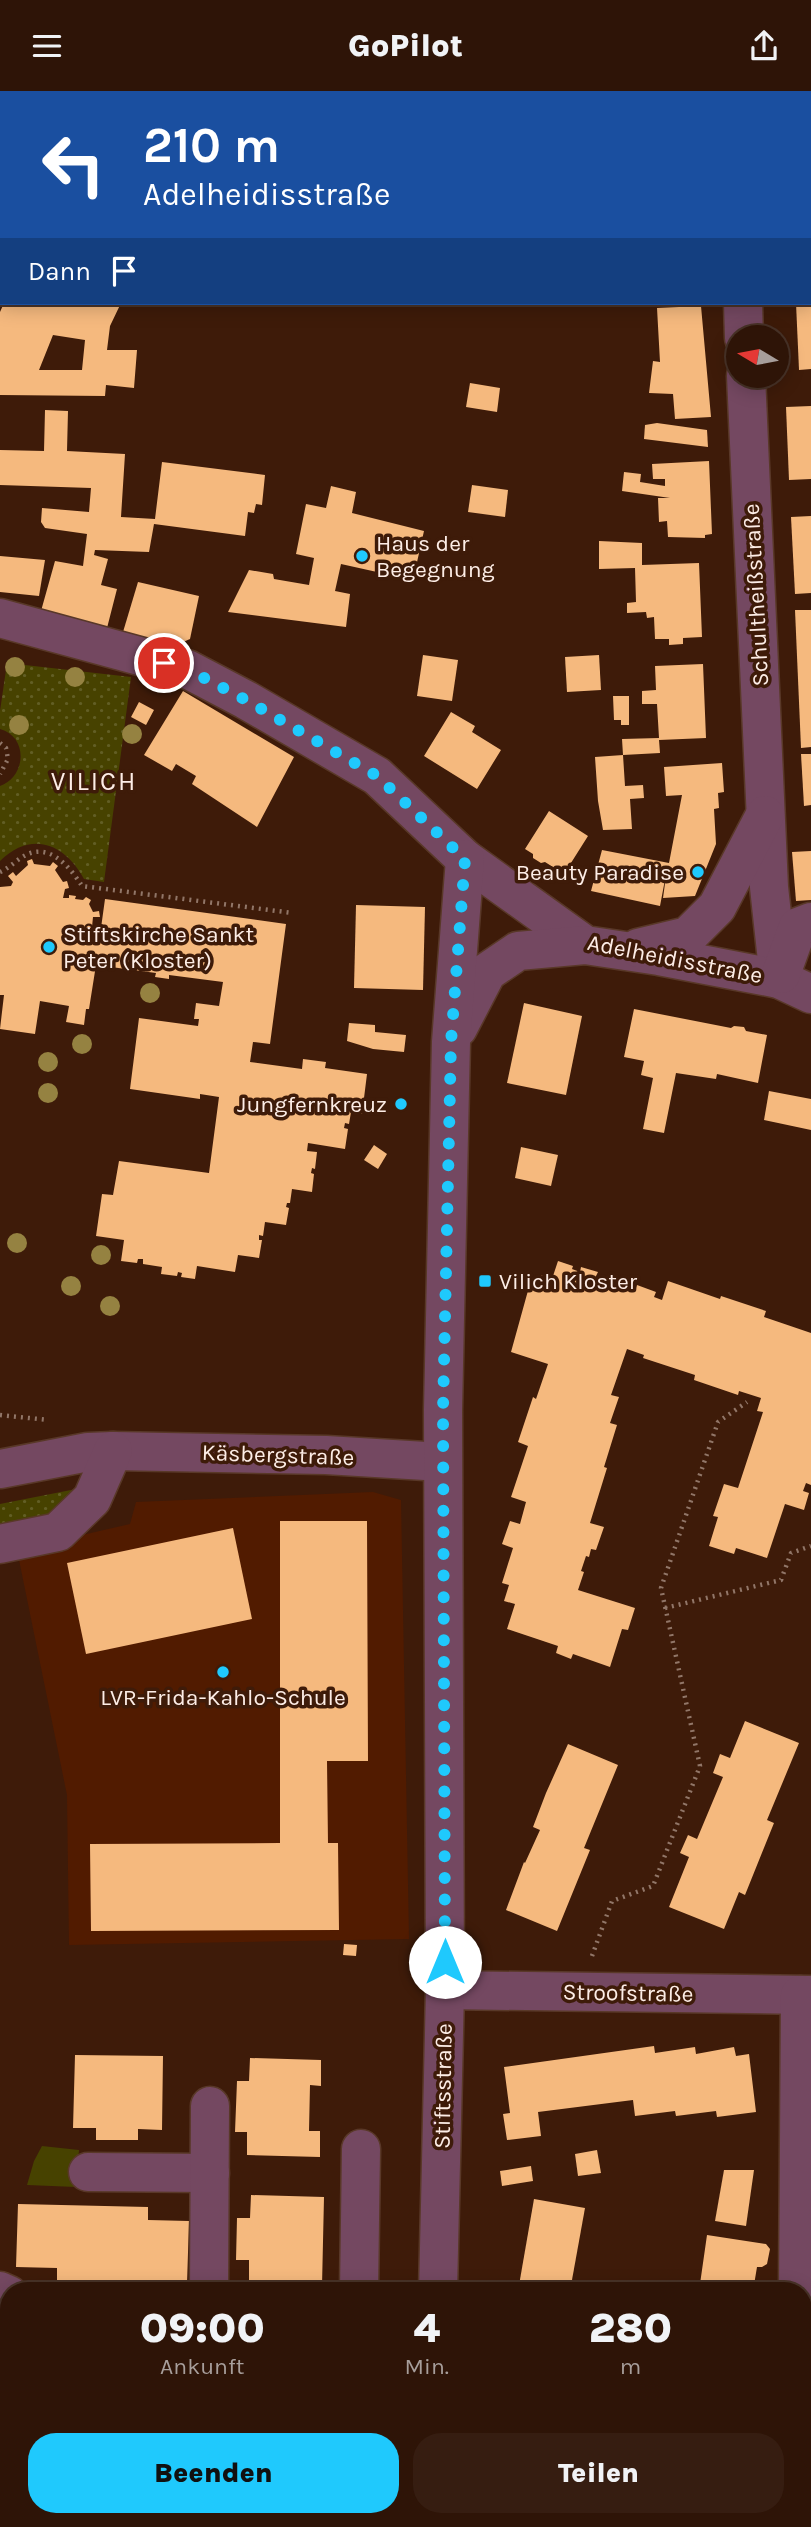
<!DOCTYPE html>
<html lang="de">
<head>
<meta charset="utf-8">
<style>
  body { margin:0; font-family:Karla,sans-serif; background:#361d11; color:#f1f3f6; height:100vh; display:flex; flex-direction:column; font-size:26px; white-space:nowrap }
  * { box-sizing:border-box; margin:0 }
  p { font-size:23px; color:#a79e9b }
  .icon { flex:none; width:38px; height:38px; fill:none; stroke:currentColor; stroke-width:2; stroke-linecap:round; stroke-linejoin:round }
  .map { position:relative; flex:1; overflow:hidden }
  .details { position:absolute; left:0px; top:2191px; width:812px; height:245px; display:flex; flex-direction:column; background:#2e1407; border-radius:28px 28px 0 0; box-shadow:0 4px 18px #0003,0 0 0 2px #493328 }
  .details>* { flex:none }
  .guide { position:absolute; left:0px; top:0px; width:812px; height:214px; box-shadow:0 4px 18px #0003,0 0 0 2px #493328; background:#1a4fa0; color:#fff; overflow:hidden }
  .needle { width:46px; rotate:280deg }
  .buttons { position:absolute; left:726px; top:234px; display:grid; gap:14px }
  .buttons a { display:grid; place-items:center; width:63px; height:63px; border-radius:50%; background:#2e1407; box-shadow:0 4px 18px #0003,0 0 0 2px #493328; font-size:35px }
  .pin { position:absolute; display:grid; place-items:center; width:60px; height:60px; color:#fff; margin:-30px; border:4px solid #fff; border-radius:50%; box-shadow:0 2px 7px #0007 }
  .me { position:absolute; width:77px; margin:-38px; rotate:0deg; stroke-linejoin:round; filter:drop-shadow(0 0 5px #0008) }
  .turn { display:flex; align-items:center; gap:24px; height:147px; padding:0 28px; font-size:32px }
  .turn .icon { width:91px; height:91px; stroke-width:2.5 }
  .turn b { display:block; font-size:49px; line-height:60px }
  .then { display:flex; align-items:center; height:66px; padding:0 28px; background:#0003; gap:14px; font-size:26px }
  .eta { display:flex; justify-content:space-evenly; align-items:center; height:119px; text-align:center }
  .eta b { font-size:42px; font-weight:800; line-height:49px }
  .button { display:flex; gap:14px; margin-top:auto; padding:14px 28px }
  .button a { flex:1; height:80px; border-radius:28px; background:#1fc9fd; color:#111; font-size:28px; font-weight:800; line-height:80px; text-align:center }
  .button a+a { background:#361d11; color:#f1f3f6 }
  header { display:flex; justify-content:space-between; align-items:center; height:91px; padding:0 28px; background:#2e1407; font-size:32px; font-weight:800 }
  .map>svg:first-child { display:block }
  .built { fill:#511b00 }
  .grass { fill:url(#grass-dots) }
  .green { fill:#474200 }
  .building { fill:#f5b97e; fill-rule:evenodd }
  .lines { fill:none; stroke-linecap:round; stroke-linejoin:round }
  .minor-casing { stroke:#593828; stroke-width:41 }
  .path { stroke:#917668; stroke-width:4.5; stroke-dasharray:2 5; stroke-linecap:butt }
  .minor { stroke:#744861; stroke-width:38 }
  .tree { fill:#958241 }
  .route { stroke:#1fc9fd; stroke-width:12; stroke-dasharray:0 21.6 }
  .poi-dot { fill:#1fc9fd; stroke:#3e1b09; stroke-width:2.5 }
  .labels { text-anchor:middle; dominant-baseline:central; stroke-width:7; stroke-linejoin:round; paint-order:stroke }
  .poi-label { font-size:23px; fill:#fdede6; stroke:#3e1b09; text-anchor:start }
  .street-label { font-size:23px; fill:#fdede6; stroke:#3e1b09 }
  .quarter-label { font-size:26px; letter-spacing:2px; fill:#fdede6; stroke:#3e1b09 }
</style>
</head>
<body>
<header><svg class="icon" aria-label="menu" viewBox="0 0 24 24"><path d="M4 6h16M4 12h16M4 18h16"/></svg>GoPilot<svg class="icon" aria-label="share" viewBox="0 0 24 24"><path d="M12 15V3M7 8l5-5 5 5M5 13v7h14v-7"/></svg></header>
<div class="map">
<svg width="811" height="2436" viewBox="0 0 811 2436">
  <defs>
    <pattern id="grass-dots" width="8" height="8" patternUnits="userSpaceOnUse" patternTransform="scale(1.75)"><rect width="8" height="8" fill="#474200"/><path d="M2 2h.1M6 6h.1" fill="none" stroke="#625e25" stroke-width="1.8" stroke-linecap="round"/></pattern>
  </defs>
  <rect width="100%" height="100%" fill="#3e1b09"/>
  <!-- built -->
  <path class="built" d="M373,1401l28,8 8,439 -340,6 -2,-150 -50,-245 113,-26 6,-22z"/>
  <!-- grass -->
  <g class="grass">
    <path d="M7,572l124,14 -27,205 -20,-3c-19,-35 -52,-49 -84,-18v-75c26,-9 29,-49 0,-57v-18z"/>
    <path d="M76,1398l-11,23 -65,21v-29z"/>
  </g>
  <!-- green -->
  <path class="green" d="M42,2055l37,4 -3,37 -49,-2 7,-24z"/>
  <!-- building -->
  <g class="building">
    <path d="M4,212h117l-11,23 -3,24h30l-3,38 -28,-3 -1,11 -105,-1v-83zM53,244l32,5 -3,30h-43z"/>
    <path d="M796,212h15v66l-12,1z"/>
    <path d="M701,215l10,111 -36,2 -2,-25 -24,-1 4,-32 7,1 -3,-54z"/>
    <path d="M470,292l30,5 -3,24 -31,-5z"/>
    <path d="M811,315v73l-22,1 -3,-73z"/>
    <path d="M45,319l23,1 -1,40 58,3 -4,63 34,2 7,-57 103,13 -3,30 -6,-1 -2,9 -6,-1 -3,24 -91,-12 -5,28 -54,-2 -1,5 14,4 -7,26 16,4 -10,39 -66,-17 14,-50 28,5 4,-32 -42,-6 -4,-6 1,-14 47,4 2,-24 -91,-3v-35l44,1z"/>
    <path d="M657,332l50,7 1,17 -64,-8 1,-14z"/>
    <path d="M709,370l3,73 -7,1v3l-37,-1 -1,-16 -8,1 -1,-24h12l-48,-7 2,-19 17,2 -1,8 25,4v-7h-12l-1,-15z"/>
    <path d="M472,394l36,5 -3,27 -37,-5z"/>
    <path d="M331,395l25,6 -4,21 72,18 -11,49 -72,-16 -6,27 15,3 -4,33 -118,-15 21,-42 24,4 1,5 35,6 5,-27 -18,-4 10,-50 20,4z"/>
    <path d="M811,425v77l-16,1 -4,-77z"/>
    <path d="M599,450l43,2v22l57,-2 3,74 -19,1v6l-14,1v-6h-14l-1,-22 -7,1 -1,-6 -19,1v-10l9,-1 -1,-34 -36,1z"/>
    <path d="M0,465l45,4 -6,36 -39,-4z"/>
    <path d="M138,491l61,14 -9,43 -16,7 -51,-14z"/>
    <path d="M795,519h16v137l-10,1z"/>
    <path d="M423,564l35,5 -6,41 -35,-5z"/>
    <path d="M599,564l2,35 -34,2 -2,-35z"/>
    <path d="M703,573l3,74 -47,2 1,13 -37,2 -1,-16 37,-1 -2,-34h-15v-13l14,-1 -1,-24z"/>
    <path d="M183,600l111,66 -37,70 -65,-43 4,-8 -20,-12 -4,7 -28,-16z"/>
    <path d="M613,605h16v29h-8v-5h-7z"/>
    <path d="M139,611l15,8 -8,15 -15,-8z"/>
    <path d="M451,621l24,14 -3,6 29,18 -24,39 -53,-33z"/>
    <path d="M801,663h10v51l-7,1z"/>
    <path d="M623,664l2,31 18,-1 1,13 -14,1 2,30 -29,1 -5,-29 -3,-44z"/>
    <path d="M722,672l2,29 -6,1 1,15 -5,1 2,35 -21,52 -32,2 4,-29 -7,37 -69,-15 11,-41 67,13 13,-68 -16,1 -2,-29z"/>
    <path d="M549,720l39,25 -24,38 -19,-12 -4,1 -8,-5v-4l-8,-5z"/>
    <path d="M811,760v49l-15,1 -4,-49z"/>
    <path d="M32,768l2,5 16,2 3,-4 5,4 -3,4 8,12 4,-1 2,7 -4,1 -2,9h6v-3l7,1 -1,3 8,1 3,-3 5,3 -2,4 4,8 6,-1 1,6h-7l-1,10 9,1 4,-29 181,25 -16,120 -17,-2 -3,20 52,7 1,-10 23,3 -1,6 42,6 -5,40 -11,-2 -2,12 -4,-1 -1,5 4,1 -3,20 -37,-6 -1,8 10,1 -2,17 -3,-1 -1,5 3,1 -2,18 -20,-3 -2,14h-3l-1,4 3,1 -3,17 -21,-3 -2,14 -4,-1v5h3l-3,18 -21,-3 -3,17 -38,-6 -2,13 -14,-2 1,-4 -4,-1 -1,4 -16,-2 1,-7 -19,-3v-5h-5l-1,4 -16,-2 3,-21 -28,-4 6,-42 11,1 6,-34 90,12 10,-76 -19,-3v5l-70,-10 9,-71 59,8 1,-7h-5l2,-16 23,3 4,-24 -54,-7v4l-14,-2 1,-4 -60,-8 -7,44h-3l-2,16 -18,-3 3,-16 -29,-5 -5,33 -35,-5 4,-34h-4v-108l11,-1 2,-4 -5,-6 5,-4 3,4 12,-11 -1,-4z"/>
    <path d="M356,814l69,2 -2,83 -69,-2z"/>
    <path d="M524,912l58,13 -16,79 -59,-12z"/>
    <path d="M634,918l97,19 3,-2 10,1 2,4 21,4 -9,48 -41,-9 -1,5 -40,-6 -12,60 -21,-4 10,-51 -12,-3 3,-14 -20,-4z"/>
    <path d="M349,932l26,2v7l31,3 -2,17 -31,-3 -26,-8z"/>
    <path d="M769,1000l42,8v31l-47,-10z"/>
    <path d="M374,1054l13,9 -9,15 -14,-9z"/>
    <path d="M521,1056l37,8 -7,31 -36,-8z"/>
    <path d="M558,1170l15,5 -1,3 8,3 1,-5 17,5 -3,6 40,13 2,-6 19,7 -2,5 8,3 6,-19 52,18 1,-3 45,15 -2,6 47,16v152l-5,-2 -3,8 6,2 -5,17 -19,-6 -18,54 -31,-10 -2,6 -25,-8 9,-29 -5,-1 11,-32 14,4 25,-76 -6,-1 4,-13 -22,-7 -1,4 -44,-15 1,-5 -52,-17 1,-3 -17,-6 -16,46 8,2 -9,26 7,2 -13,42 3,1 -17,55 14,4 -8,23 -5,-1 -2,8 -3,-1 -5,15 3,1 -6,18 57,18 -7,22 -6,-1 -12,38 -37,-13 -2,5 -15,-6 2,-7 -51,-17 8,-25 -11,-3 5,-16 -7,-2 11,-35 -11,-4 8,-23 10,3 6,-22 -15,-5 17,-51 -10,-4 15,-45 3,2 12,-35 -37,-12 18,-65 6,2 5,-14 12,4z"/>
    <path d="M280,1430h87l1,240h-41l1,82h10l1,87 -248,1 -1,-87 190,-1z"/>
    <path d="M233,1437l19,91 -166,35 -19,-91z"/>
    <path d="M745,1630l54,22 -32,77 7,3 -29,72 -6,-3 -15,37 -55,-22 20,-50 -9,-4 8,-18 9,4 26,-62 -10,-4 7,-19 10,4z"/>
    <path d="M568,1653l50,21 -34,83 6,2 -33,81 -51,-21 18,-48 1,1 15,-33 -7,-3 13,-34z"/>
    <path d="M344,1853l13,1 -1,11 -13,-1z"/>
    <path d="M654,1955l1,7 40,-6 1,7 38,-7 2,9 13,-2 7,58 -39,5 -1,-6 -40,5 -1,-5 -40,5 -2,-16 -95,12 3,24 -34,4 -4,-26 7,-1 -6,-46z"/>
    <path d="M75,1964l88,1 -1,74 -24,-1v11h-42v-12h-23z"/>
    <path d="M250,1967l71,2v26l-11,-1 -1,46h11v26l-73,-2v-23h-12l2,-51h12z"/>
    <path d="M597,2059l4,23 -23,3 -3,-22z"/>
    <path d="M531,2075l2,15 -31,5 -2,-15z"/>
    <path d="M724,2079h30l-8,56 -31,-5z"/>
    <path d="M251,2104l73,2 -2,89 -73,-2v-24h-13l1,-42h13z"/>
    <path d="M534,2108l51,9 -15,83h-52z"/>
    <path d="M18,2113l130,3v13l41,1 -2,63 -130,-3v-13l-41,-1z"/>
    <path d="M707,2144l59,9 4,5 -3,15 -5,3h-5l-4,24h-54z"/>
    <path d="M0,2268l9,4v76l-9,-1z"/>
    <path d="M0,2407h9v20h175v9h-184z"/>
    <path d="M230,2427l70,1 -1,8h-70z"/>
    <path d="M517,2427h46l-2,9h-49l2,-6h2z"/>
    <path d="M692,2427h54l-2,9h-53z"/>
  </g>
  <g class="lines">
    <defs>
      <g id="minor">
        <path d="M734,0v2"/>
        <path d="M90,2l1,-2"/>
        <path d="M0,180l2,-4"/>
        <path d="M743,212l1,35"/>
        <path d="M746,285l23,511 10,92"/>
        <path d="M0,527l187,51 59,31 131,76 88,83 120,86 74,11 120,23 32,15"/>
        <path d="M638,857l50,-12 29,-29 48,-92"/>
        <path d="M781,883l17,-47 13,-5"/>
        <path d="M458,937l29,-56 31,-21 67,-6"/>
        <path d="M0,1378l88,-17 25,-1 213,4 116,7"/>
        <path d="M0,1453l58,-12 34,-33 21,-48"/>
        <path d="M445,1899l366,5"/>
        <path d="M88,2081l122,1"/>
        <path d="M0,2200l9,4"/>
        <path d="M209,2200l1,-185"/>
        <path d="M359,2200l2,-142"/>
        <path d="M438,2200l7,-301 -2,-580 8,-368 14,-183"/>
        <path d="M798,2200l2,-296"/>
        <path d="M0,2396h9"/>
        <path d="M201,2436v-9"/>
        <path d="M432,2436l1,-9"/>
        <path d="M795,2436v-9"/>
      </g>
    </defs>
    <!-- minor casing -->
    <use href="#minor" class="minor-casing"/>
    <!-- path -->
    <g class="path">
      <path d="M0,652l6,5 2,11 -8,15"/>
      <path d="M0,781c10,-4 18,-14 28,-18 24,-10 43,15 54,32l211,27"/>
      <path d="M0,1324l48,5"/>
      <path d="M665,1517l116,-28 10,-27 20,-7"/>
      <path d="M592,1865l20,-55 41,-15 47,-120 -39,-178 57,-166 29,-20"/>
    </g>
    <!-- minor -->
    <use href="#minor" class="minor"/>
  </g>
  <!-- trees -->
  <g class="tree">
    <circle cx="15" cy="576" r="10"/>
    <circle cx="75" cy="586" r="10"/>
    <circle cx="19" cy="634" r="10"/>
    <circle cx="132" cy="643" r="10"/>
    <circle cx="150" cy="902" r="10"/>
    <circle cx="82" cy="953" r="10"/>
    <circle cx="48" cy="971" r="10"/>
    <circle cx="48" cy="1002" r="10"/>
    <circle cx="17" cy="1152" r="10"/>
    <circle cx="101" cy="1164" r="10"/>
    <circle cx="71" cy="1195" r="10"/>
    <circle cx="110" cy="1215" r="10"/>
  </g>
  <g class="lines">
    <!-- route -->
    <path class="route" d="M164,572l23,6 59,31 131,76 88,83 -14,183 -8,368 2,552"/>
  </g>
  <!-- markers -->
  <g class="poi-dot">
    <circle cx="362" cy="465" r="7"/>
    <circle cx="698" cy="781" r="7"/>
    <circle cx="49" cy="856" r="7"/>
    <circle cx="401" cy="1013" r="7"/>
    <rect x="478" y="1183" width="14" height="14" rx="3.5"/>
    <circle cx="223" cy="1581" r="7"/>
  </g>
  <g class="labels">
    <!-- poi labels -->
    <g class="poi-label">
      <text x="376" y="452">Haus der<tspan x="376" dy="26">Begegnung</tspan></text>
      <text x="684" y="781" text-anchor="end">Beauty Paradise</text>
      <text x="63" y="843">Stiftskirche Sankt<tspan x="63" dy="26">Peter (Kloster)</tspan></text>
      <text x="387" y="1013" text-anchor="end">Jungfernkreuz</text>
      <text x="499" y="1190">Vilich Kloster</text>
      <text x="223" y="1606" text-anchor="middle">LVR-Frida-Kahlo-Schule</text>
    </g>
    <!-- street labels -->
    <g class="street-label">
      <text transform="translate(756 504) rotate(-93)">Schultheißstraße</text>
      <text transform="translate(675 868) rotate(11)">Adelheidisstraße</text>
      <text transform="translate(278 1364) rotate(2)">Käsbergstraße</text>
      <text transform="translate(628 1902) rotate(1)">Stroofstraße</text>
      <text transform="translate(443 1995) rotate(-89)">Stiftsstraße</text>
    </g>
    <!-- quarter labels -->
    <g class="quarter-label">
      <text x="94" y="690">VILICH</text>
    </g>
  </g>
</svg>
<div class="buttons">
<a><svg class="needle" viewBox="-14 -14 28 28"><path d="M0-13l5 13h-10z" fill="#e53935"/><path d="M0 13l5-13h-10z" fill="#a79e9b"/></svg></a>
</div>
<div class="pin" style="left:164px;top:572px;background:#d93025"><svg class="icon" aria-label="arrive" viewBox="0 0 24 24"><path d="M6 21V4h12l-3 4 3 4H6"/></svg></div>
<svg class="me" style="left:445px;top:1871px" viewBox="-20 -20 40 40"><circle r="19" fill="#fff"/><path d="M0-13L10 11 0 6-10 11z" fill="#1fc9fd"/></svg>
<div class="guide">
<div class="turn"><svg class="icon" aria-label="left" viewBox="0 0 24 24"><path d="M17 20v-9H6M10 6l-5 5 5 5"/></svg><div><b>210 m</b>Adelheidisstraße</div></div>
<div class="then">Dann<svg class="icon" aria-label="arrive" viewBox="0 0 24 24"><path d="M6 21V4h12l-3 4 3 4H6"/></svg></div>
</div>
<section class="details">
<div class="eta">
<div><b>09:00</b><p>Ankunft</p></div>
<div><b>4</b><p>Min.</p></div>
<div><b>280</b><p>m</p></div>
</div>
<div class="button"><a>Beenden</a><a>Teilen</a></div>
</section>
</div>
</body>
</html>
